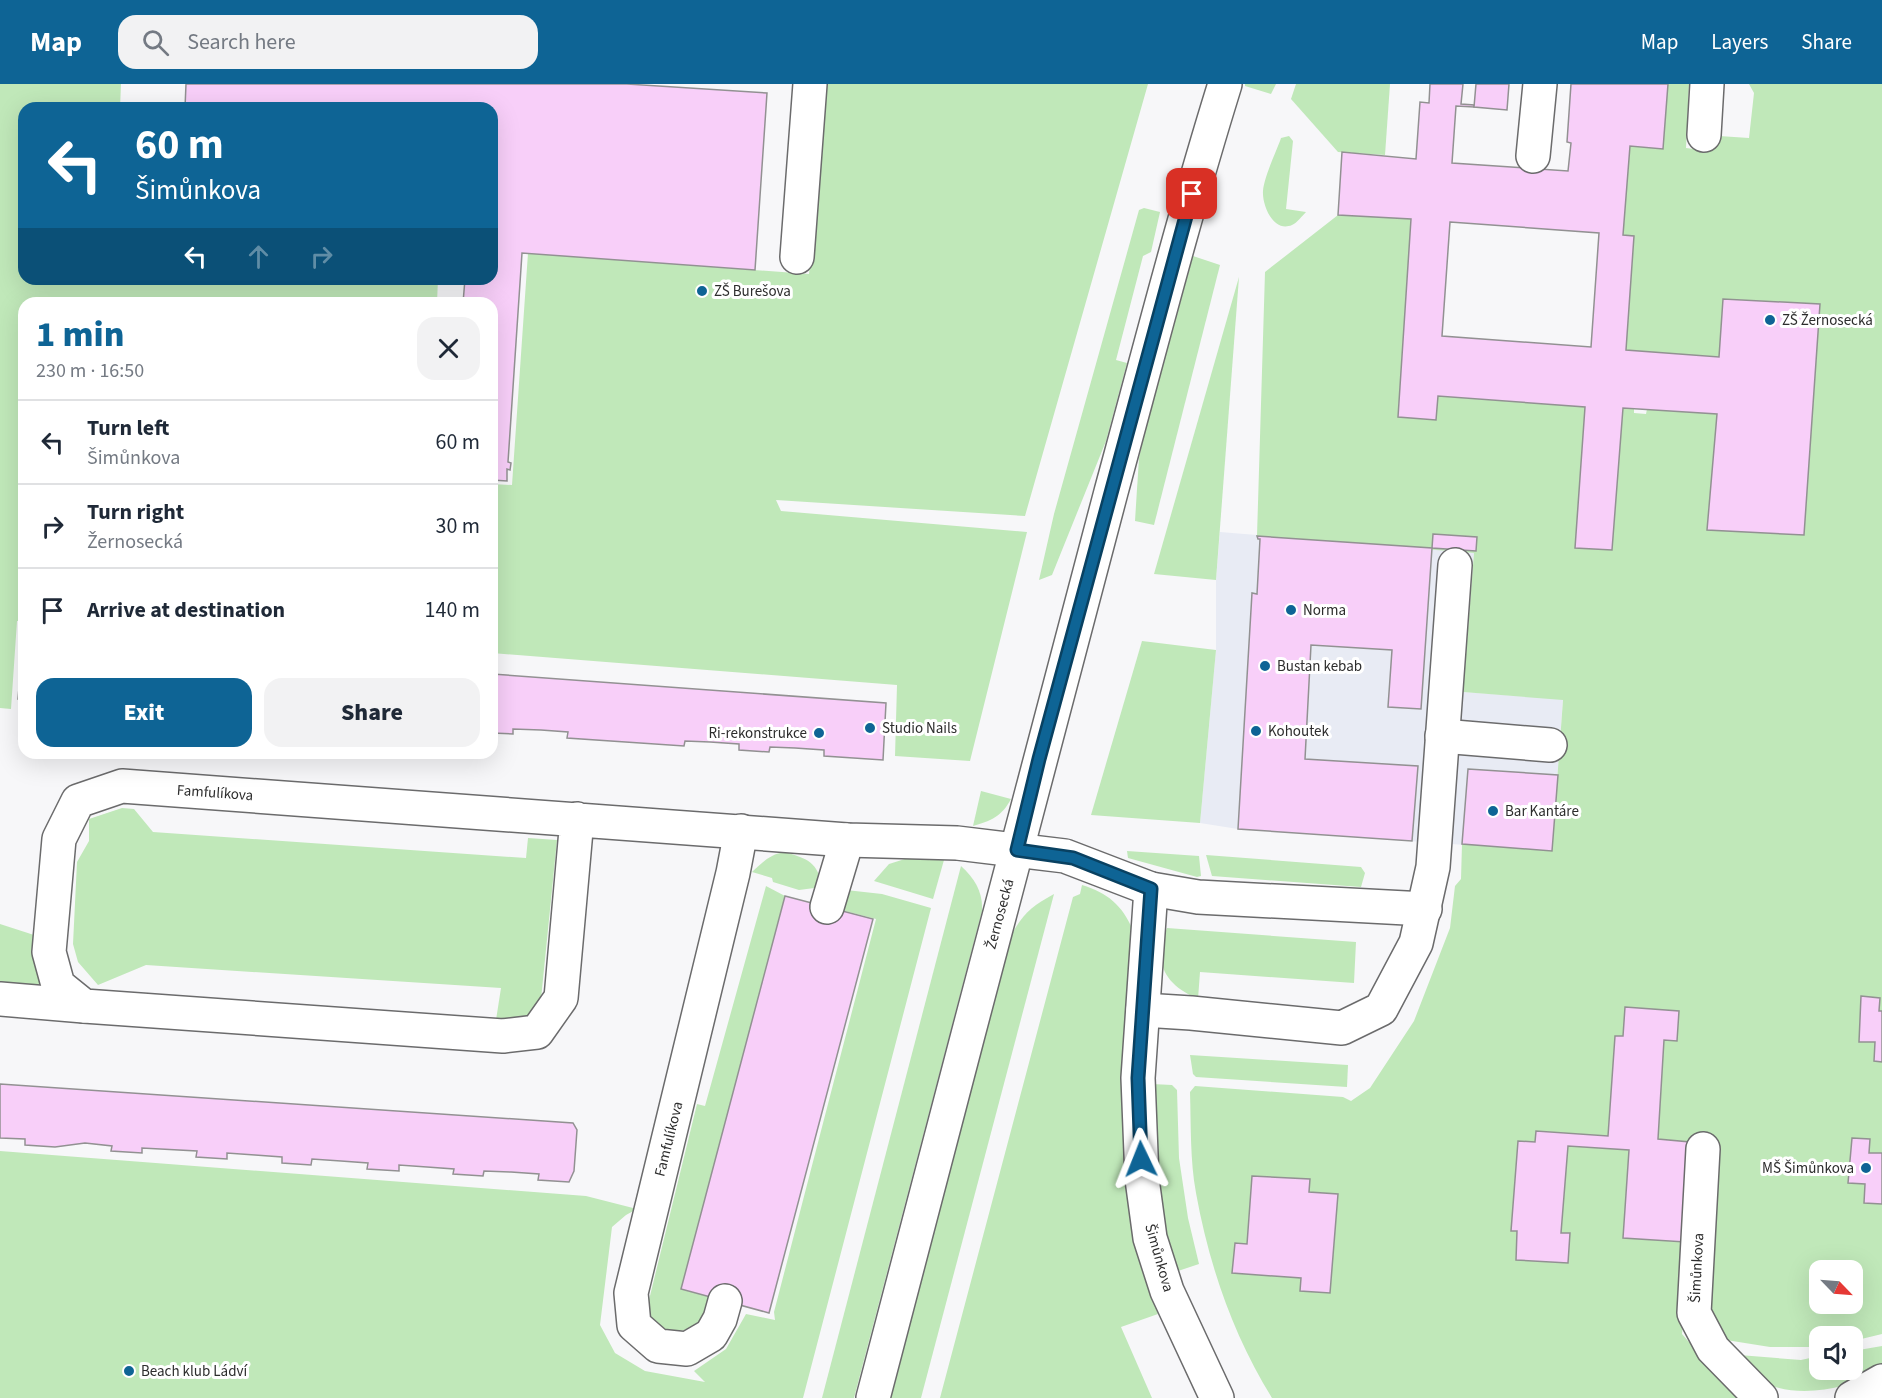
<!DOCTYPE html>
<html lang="en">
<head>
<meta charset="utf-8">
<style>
  body { margin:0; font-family:"Source Sans 3",sans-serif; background:#f2f2f3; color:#1f2937; height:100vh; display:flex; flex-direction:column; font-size:22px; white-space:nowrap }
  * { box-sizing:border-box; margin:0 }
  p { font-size:20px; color:#747a83 }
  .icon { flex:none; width:33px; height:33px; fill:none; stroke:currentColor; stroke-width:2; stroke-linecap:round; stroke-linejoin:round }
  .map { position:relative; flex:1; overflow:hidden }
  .sheet { position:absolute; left:18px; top:213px; width:480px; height:462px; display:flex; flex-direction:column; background:#fff; border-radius:18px; box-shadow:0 6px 24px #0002 }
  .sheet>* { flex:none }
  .guide { position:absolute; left:18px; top:18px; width:480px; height:183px; border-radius:18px; box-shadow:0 6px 24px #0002; background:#0e6495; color:#fff; overflow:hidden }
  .needle { width:39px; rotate:115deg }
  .controls { position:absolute; left:1809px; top:1176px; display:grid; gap:12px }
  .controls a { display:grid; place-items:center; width:54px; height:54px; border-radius:12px; background:#fff; box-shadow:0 6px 24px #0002; font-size:30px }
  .pin { position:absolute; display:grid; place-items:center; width:51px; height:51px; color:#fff; margin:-26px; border-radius:12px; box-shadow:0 3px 9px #0006 }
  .me { position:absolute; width:66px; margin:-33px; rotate:358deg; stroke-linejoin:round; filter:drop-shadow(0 0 4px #0008) }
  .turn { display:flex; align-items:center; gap:21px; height:126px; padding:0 18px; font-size:27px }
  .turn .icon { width:78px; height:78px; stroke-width:2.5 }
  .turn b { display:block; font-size:42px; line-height:51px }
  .lanes { display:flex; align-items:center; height:57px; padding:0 18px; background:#0003; justify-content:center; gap:30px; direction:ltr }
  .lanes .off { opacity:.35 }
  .round { display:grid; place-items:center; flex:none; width:63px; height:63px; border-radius:18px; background:#f2f2f3 }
  .head { display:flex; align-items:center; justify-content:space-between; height:102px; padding:0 18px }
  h1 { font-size:36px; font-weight:800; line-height:45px; color:#0e6495 }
  .action { display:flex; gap:12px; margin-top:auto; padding:12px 18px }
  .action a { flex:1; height:69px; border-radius:18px; background:#0e6495; color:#fff; font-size:24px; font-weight:800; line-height:69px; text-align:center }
  .action a+a { background:#f2f2f3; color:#1f2937 }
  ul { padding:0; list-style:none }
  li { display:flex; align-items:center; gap:18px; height:84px; padding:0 18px; border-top:2px solid #e0e1e3 }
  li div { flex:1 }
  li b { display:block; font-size:22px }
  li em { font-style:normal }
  header { display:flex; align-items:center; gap:36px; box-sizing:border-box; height:84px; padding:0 30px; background:#0e6495; color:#fff }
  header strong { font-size:28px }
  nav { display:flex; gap:33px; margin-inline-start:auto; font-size:21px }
  .search { width:420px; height:54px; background:#f2f2f3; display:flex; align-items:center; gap:15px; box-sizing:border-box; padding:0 21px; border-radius:18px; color:#747a83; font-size:22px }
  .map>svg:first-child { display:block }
  .built { fill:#e8ebf4 }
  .green { fill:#c0e8b9; fill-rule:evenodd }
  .building { fill:#f8cff9; stroke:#929192; stroke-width:1.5; fill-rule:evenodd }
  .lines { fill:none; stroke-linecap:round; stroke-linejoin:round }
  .minor-casing { stroke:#6b6b6c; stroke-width:36 }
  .minor { stroke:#fff; stroke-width:33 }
  .route-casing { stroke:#094161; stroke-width:15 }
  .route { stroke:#0e6495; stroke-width:10 }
  .poi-dot { fill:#0e6495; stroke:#fff; stroke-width:2 }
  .labels { text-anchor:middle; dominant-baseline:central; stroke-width:6; stroke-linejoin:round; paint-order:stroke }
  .poi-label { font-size:15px; fill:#2d2d2d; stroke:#fff; text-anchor:start }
  .street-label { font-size:15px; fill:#2d2d2d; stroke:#fff }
</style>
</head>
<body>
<header>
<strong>Map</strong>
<div class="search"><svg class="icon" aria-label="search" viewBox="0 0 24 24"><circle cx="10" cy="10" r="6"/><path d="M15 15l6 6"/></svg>Search here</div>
<nav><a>Map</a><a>Layers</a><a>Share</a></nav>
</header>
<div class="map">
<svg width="1882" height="1314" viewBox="0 0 1882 1314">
  <rect width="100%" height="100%" fill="#f7f7f9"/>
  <!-- built -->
  <path class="built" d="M1220,448l254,21 -11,139 100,7 -11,152 -314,-22 -38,-6 16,-173v-70z"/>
  <!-- green -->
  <g class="green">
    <path d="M0,0h121l-1,24h-96v171h414l-1,24h-413v318h-7l-6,88 -11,-1z"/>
    <path d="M826,0h322l-123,432 -249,-16 5,11 246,21 -57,229 -75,-5 2,-71 -405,-32v-169l20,1 16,-232 281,21z"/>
    <path d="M1245,0h31l-5,10 -26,-8z"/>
    <path d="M1296,0h94l-5,71 -47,-3 -47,-53z"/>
    <path d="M1668,0h21l-3,64 17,2 1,-15 45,3 5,-45 -5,-9h133v927h-3l-18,-14 -2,44 16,1 -1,19 8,1v91h-13l1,-14 -18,-1 -4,45 17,1 -1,19 18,1v130l-29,7 -1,-5h-32l-1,11h-49l-44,-7 -12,-26 -30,-2 -2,22 56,64h-466c-39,-63 -63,-133 -76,-205 -6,-33 -5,-68 -6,-101l5,-6 148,11 8,4 19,-13 44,-67 36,-93 5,-42 6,-7 1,-35 90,6 11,-150 -100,-8 11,-139 -217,-17 8,-264 73,-57 73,4 -13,198 38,3 2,-24 147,11 -9,141 36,2 11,-142h11v5l12,1 1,-5 70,5 -10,115 97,6 16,-231 -97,-5 -4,58 -93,-7 8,-113 -11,-2 7,-89 33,2zM1615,952l62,5 -13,-1 -6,99 31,3 -4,100 -62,-4 6,-88 -61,-4 -7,87h8l-1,29 -52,-2 1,-29h-6l7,-89h17l1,-11 72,5zM1252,1092l57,3v13l29,2 -8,98 -29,-1v-13l-68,-5 2,-29h12zM1820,1186h32v34h-32z"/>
    <path d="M1289,52l4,5 -7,68 20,3c-4,4 -9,11 -14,13 -19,8 -30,-20 -29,-34 1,-13 12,-37 17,-50l1,-3z"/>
    <path d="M1144,124l16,4 -9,40 -8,4 -27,104 11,3 -21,78 -54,134 -13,5 15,-66 85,-304z"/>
    <path d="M1193,172l27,9 -66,260 -19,-4 4,-63 5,-23z"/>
    <path d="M1239,193l-23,303 -62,-6z"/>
    <path d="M1142,557l74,9 -16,173 -109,-8z"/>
    <path d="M981,707l30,8c-9,17 -20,22 -38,27z"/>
    <path d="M122,724l12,1 19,23 373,26 2,-20 29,2 -16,159 -12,23 -33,-2 5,-32 -355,-23 -48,20 -20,-23 -5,-18 4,-82 12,-21v-22z"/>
    <path d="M1127,767l72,5 2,20 -4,1 -69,-19z"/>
    <path d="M785,768c23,7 33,10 37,35l-23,3 -26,-8 -1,-4 -20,-6c11,-10 18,-18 33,-20z"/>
    <path d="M1206,771l155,12 4,6 -4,14 -149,-11z"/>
    <path d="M908,774l36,2 -11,39 -59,-18 15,-17z"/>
    <path d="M961,782c14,13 22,26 21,45l-128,487h-32z"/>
    <path d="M1082,801c26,8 40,20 51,45l12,344 13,40 -37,13 31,71h-212l133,-501 7,-3z"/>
    <path d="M766,802l19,10 -104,393 28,8c-2,6 -4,17 -8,22 -12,15 -39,18 -49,-1 -3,-4 -3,-10 -4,-14l49,-200 8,2z"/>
    <path d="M846,806l36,4 49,14 -128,490h-803v-247l586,45 51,13 -11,6 -14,12 -12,98 15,28 30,18 60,11 -11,-11 32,-22 20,-35 29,6 -1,-8 102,-393 -39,-10z"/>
    <path d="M1054,810l-133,504h-33l120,-455c11,-26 22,-36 46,-49z"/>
    <path d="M0,840l34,11 6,51 -40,-3z"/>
    <path d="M1167,844l189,14 -2,41 -154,-11 -2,27c-34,-15 -45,-36 -31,-71z"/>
    <path d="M1190,971l158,10 -1,22 -151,-10 -3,-3z"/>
    <path d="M1152,1000l20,1 5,5 2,68 9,60 11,46 -24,8 -11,-39 -7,-39z"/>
    <path d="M1882,1262v25c-34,17 -78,27 -113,14 -11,-9 -20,-20 -30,-30l62,5 18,-4 1,14h32l1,-19z"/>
  </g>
  <!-- building -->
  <g class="building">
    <path d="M186,0h441l140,9 -12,177 -233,-17 -14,209 3,1 -1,7 -3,-1v12l-15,-1v-177h-29l2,-24h27v-171h-307z"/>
    <path d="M1430,0h33l-2,20 13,1v2l-18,-1 -4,57 116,8 3,-28 -4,-1 4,-58h97l-5,65 -33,-3 -7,89 11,1 -8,114 93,7 4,-58 97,5 -16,231 -97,-5 10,-116 -94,-6 -11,142 -37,-2 10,-141 -147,-11 -2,24 -38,-3 13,-198 -73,-4 4,-63 74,7 4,-57 9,1zM1450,138l149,11 -8,114 -149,-11z"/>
    <path d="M1476,0h33l-2,26 -33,-3z"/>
    <path d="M1433,450l44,3 -1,14 -44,-3z"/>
    <path d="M1257,452l175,12 -11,161 -33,-2 4,-57 -81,-5 -6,114 113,7 -6,75 -174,-12 14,-236 5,1 3,-55h-2z"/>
    <path d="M23,559h1v56h-6z"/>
    <path d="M492,590l394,29 -3,57 -59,-4v-6l-29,-2 -25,-1 -1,5 -30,-2v-6l-29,-2 -25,-1 -1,5 -117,-8 1,-6 -27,-2 -28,-1v5l-21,-1z"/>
    <path d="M1468,685l90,6 -6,76 -90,-7z"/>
    <path d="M785,812l88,23 -104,394 -88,-24z"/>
    <path d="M1861,912l19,2 -1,13h3v51l-8,-1 1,-19h-16z"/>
    <path d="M1625,923l54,4 -2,30 -13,-1 -6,99 32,3 -5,100 -62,-4 6,-88 -61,-4 -7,87h9l-2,30 -52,-3 1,-29h-6l7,-90 17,1 1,-11 72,5 7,-100h8z"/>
    <path d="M0,1000l573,39 4,7 -3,41 -5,11 -31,-2 1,-6 -28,-2 -27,-1 -1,5 -30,-2 1,-5 -27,-2 -28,-2v6l-32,-2 1,-6 -27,-2 -29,-2 -1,6 -29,-2v-6l-27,-2 -28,-2v6l-31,-2 1,-6 -55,-3v5l-31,-2 1,-5 -27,-3 -30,4 -30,-2v-6l-25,-1z"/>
    <path d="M1852,1054l18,1 -1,14h13v51l-18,-1 1,-19 -17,-1z"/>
    <path d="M1252,1092l58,3 -1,13 29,2 -8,99 -30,-2 1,-13 -69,-5 3,-30 12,1z"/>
  </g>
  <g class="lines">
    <defs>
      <g id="minor">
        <path d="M1704,51l3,-51"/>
        <path d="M1533,72l7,-72"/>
        <path d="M797,173l13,-173"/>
        <path d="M1442,652l108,9"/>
        <path d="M577,735l-16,179 -24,34 -34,4 -419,-30 -26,-21 -9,-33 10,-113 19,-38 44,-15 725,54 110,3 108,13 86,33 47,8 227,12"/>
        <path d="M1151,805l-13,189 4,101 8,59 17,53 50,107"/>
        <path d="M827,823l20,-67"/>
        <path d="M0,915l84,7"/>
        <path d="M1143,926l48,3 151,15 39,-19 35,-66 17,-76 22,-302"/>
        <path d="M1703,1065l-9,164 19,36 48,49"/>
        <path d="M725,1217l-5,18 -9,16 -24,14 -29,-3 -24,-21 -3,-32 102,-420 8,-42"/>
        <path d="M873,1314c80,-302 156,-604 238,-906 37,-136 72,-273 114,-408"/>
        <path d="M1852,1314l30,-17"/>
      </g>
    </defs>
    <!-- minor casing -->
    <use href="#minor" class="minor-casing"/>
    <!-- minor -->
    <use href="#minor" class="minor"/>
  </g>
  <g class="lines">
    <defs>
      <path id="route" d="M1141,1075l-3,-81 13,-189 -78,-31 -56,-8 22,-91 153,-565"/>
    </defs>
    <!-- route casing -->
    <use href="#route" class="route-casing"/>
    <!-- route -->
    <use href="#route" class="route"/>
  </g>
  <!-- markers -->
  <g class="poi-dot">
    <circle cx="702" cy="207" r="6"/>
    <circle cx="1770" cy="236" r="6"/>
    <circle cx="1291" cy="526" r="6"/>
    <circle cx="1265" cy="582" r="6"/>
    <circle cx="870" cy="644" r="6"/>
    <circle cx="1256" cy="647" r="6"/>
    <circle cx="819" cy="649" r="6"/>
    <circle cx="1493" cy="727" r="6"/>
    <circle cx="1866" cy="1084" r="6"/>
    <circle cx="129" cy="1287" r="6"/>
  </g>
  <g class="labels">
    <!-- poi labels -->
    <g class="poi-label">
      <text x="714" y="207">ZŠ Burešova</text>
      <text x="1782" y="236">ZŠ Žernosecká</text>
      <text x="1303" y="526">Norma</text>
      <text x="1277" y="582">Bustan kebab</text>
      <text x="882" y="644">Studio Nails</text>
      <text x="1268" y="647">Kohoutek</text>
      <text x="807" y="649" text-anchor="end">Ri-rekonstrukce</text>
      <text x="1505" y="727">Bar Kantáre</text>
      <text x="1854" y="1084" text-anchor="end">MŠ Šimůnkova</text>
      <text x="141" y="1287">Beach klub Ládví</text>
    </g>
    <!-- street labels -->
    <g class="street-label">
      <text transform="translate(215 709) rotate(4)">Famfulíkova</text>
      <text transform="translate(1000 830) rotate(-75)">Žernosecká</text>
      <text transform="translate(669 1055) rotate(-76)">Famfulíkova</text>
      <text transform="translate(1159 1174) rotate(74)">Šimůnkova</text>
      <text transform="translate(1697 1184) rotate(-87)">Šimůnkova</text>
    </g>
  </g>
</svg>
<div class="controls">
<a><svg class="needle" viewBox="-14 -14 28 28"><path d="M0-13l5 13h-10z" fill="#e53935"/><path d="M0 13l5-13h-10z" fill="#747a83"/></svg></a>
<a><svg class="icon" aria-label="sound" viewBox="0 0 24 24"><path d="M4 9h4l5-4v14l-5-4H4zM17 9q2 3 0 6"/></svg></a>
</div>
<div class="pin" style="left:1192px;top:110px;background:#d93025"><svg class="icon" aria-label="arrive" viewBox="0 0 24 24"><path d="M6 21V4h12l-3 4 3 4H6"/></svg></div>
<svg class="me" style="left:1141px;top:1075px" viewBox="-20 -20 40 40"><path d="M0-17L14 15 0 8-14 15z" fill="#0e6495" stroke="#fff" stroke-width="4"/></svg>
<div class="guide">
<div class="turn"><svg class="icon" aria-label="left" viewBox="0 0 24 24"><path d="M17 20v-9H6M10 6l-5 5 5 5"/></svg><div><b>60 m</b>Šimůnkova</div></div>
<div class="lanes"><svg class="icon" aria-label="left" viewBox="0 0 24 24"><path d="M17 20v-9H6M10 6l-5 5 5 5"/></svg><svg class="icon off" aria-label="ahead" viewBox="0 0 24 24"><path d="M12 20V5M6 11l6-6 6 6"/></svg><svg class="icon off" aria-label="right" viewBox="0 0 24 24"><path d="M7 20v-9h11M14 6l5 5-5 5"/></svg></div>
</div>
<section class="sheet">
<div class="head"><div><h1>1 min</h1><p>230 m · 16:50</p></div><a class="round"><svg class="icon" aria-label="close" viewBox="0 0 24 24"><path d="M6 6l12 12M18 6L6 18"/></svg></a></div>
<ul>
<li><svg class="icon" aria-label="left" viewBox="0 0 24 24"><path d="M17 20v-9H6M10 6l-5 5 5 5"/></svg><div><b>Turn left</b><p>Šimůnkova</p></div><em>60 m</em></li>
<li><svg class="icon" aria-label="right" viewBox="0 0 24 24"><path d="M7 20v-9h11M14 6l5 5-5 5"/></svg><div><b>Turn right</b><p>Žernosecká</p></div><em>30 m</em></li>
<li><svg class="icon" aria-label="arrive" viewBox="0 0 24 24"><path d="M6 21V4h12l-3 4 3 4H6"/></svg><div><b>Arrive at destination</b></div><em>140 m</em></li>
</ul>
<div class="action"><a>Exit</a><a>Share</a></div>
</section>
</div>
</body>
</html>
